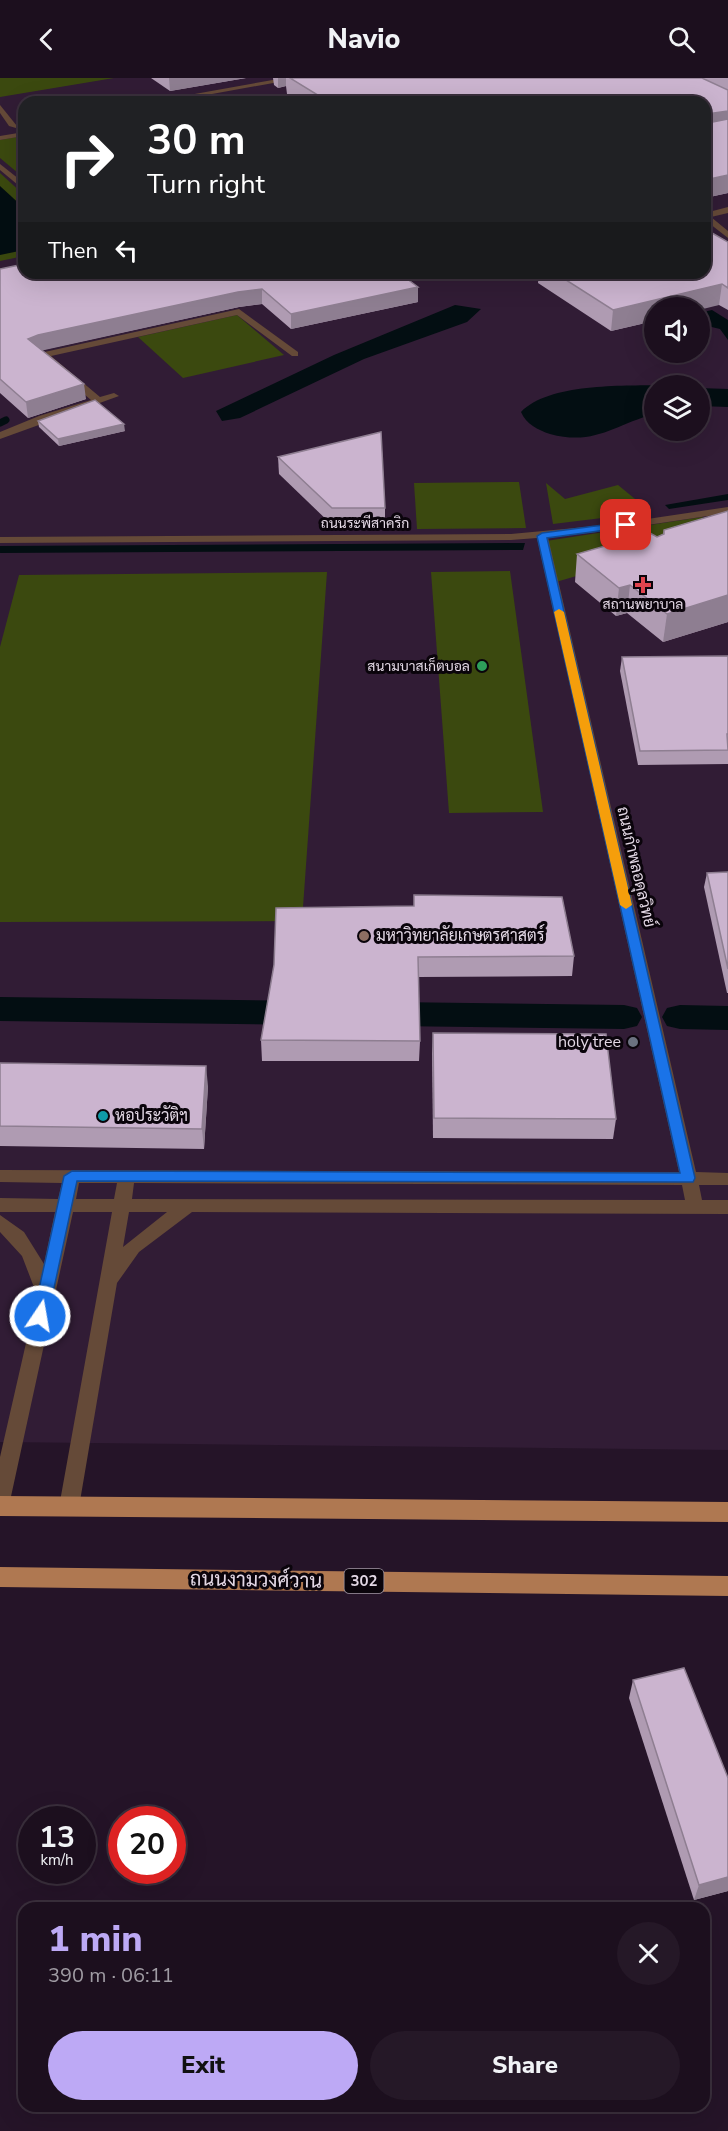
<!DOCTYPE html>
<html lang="en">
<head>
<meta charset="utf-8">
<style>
  body { margin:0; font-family:"Nunito Sans",Sarabun,sans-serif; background:#251827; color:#f1f3f6; height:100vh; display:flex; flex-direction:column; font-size:22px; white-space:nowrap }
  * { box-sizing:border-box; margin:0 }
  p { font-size:20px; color:#a09ca4 }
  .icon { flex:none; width:33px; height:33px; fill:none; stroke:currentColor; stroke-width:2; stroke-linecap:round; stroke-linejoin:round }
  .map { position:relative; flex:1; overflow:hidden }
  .drawer { position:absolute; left:18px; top:1824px; width:692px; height:210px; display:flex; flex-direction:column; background:#1c0f1e; border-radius:18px; box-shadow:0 6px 24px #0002,0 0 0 2px #3a2f3c }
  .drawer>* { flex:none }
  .top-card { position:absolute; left:18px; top:18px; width:693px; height:183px; border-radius:18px; box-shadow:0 6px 24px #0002,0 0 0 2px #3a2f3c; background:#202124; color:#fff; overflow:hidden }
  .fabs { position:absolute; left:644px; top:219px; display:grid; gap:12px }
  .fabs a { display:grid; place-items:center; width:66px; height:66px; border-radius:50%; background:#1c0f1e; box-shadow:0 6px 24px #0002,0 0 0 2px #3a2f3c; font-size:30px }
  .speed { position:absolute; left:18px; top:1728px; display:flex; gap:12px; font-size:30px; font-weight:700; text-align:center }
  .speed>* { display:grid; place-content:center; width:78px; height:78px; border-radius:50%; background:#1c0f1e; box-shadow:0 6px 24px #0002,0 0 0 2px #3a2f3c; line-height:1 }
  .speed small { font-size:15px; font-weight:400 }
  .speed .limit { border:9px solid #d22; background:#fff; color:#111 }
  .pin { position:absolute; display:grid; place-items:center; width:51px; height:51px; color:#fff; margin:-26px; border-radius:12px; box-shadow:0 3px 9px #0006 }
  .me { position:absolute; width:66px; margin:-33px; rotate:12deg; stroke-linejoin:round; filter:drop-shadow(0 0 4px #0008) }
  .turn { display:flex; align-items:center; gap:21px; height:126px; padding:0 30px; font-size:27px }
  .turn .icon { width:78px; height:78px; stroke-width:2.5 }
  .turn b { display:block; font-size:42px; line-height:51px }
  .then { display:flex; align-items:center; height:57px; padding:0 30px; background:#0003; gap:12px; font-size:22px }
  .round { display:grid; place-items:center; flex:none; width:63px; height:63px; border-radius:32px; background:#251827 }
  .overview { display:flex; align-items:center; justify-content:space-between; height:102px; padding:0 30px }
  h1 { font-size:36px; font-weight:800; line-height:45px; color:#bda9f5 }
  .cta { display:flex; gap:12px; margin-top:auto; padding:12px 30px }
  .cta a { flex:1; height:69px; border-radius:36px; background:#bda9f5; color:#111; font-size:24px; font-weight:800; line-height:69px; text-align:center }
  .cta a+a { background:#251827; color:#f1f3f6 }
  header { display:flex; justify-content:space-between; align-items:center; height:78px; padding:0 30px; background:#1c0f1e; font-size:27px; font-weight:800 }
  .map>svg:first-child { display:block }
  .built { fill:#311c35; fill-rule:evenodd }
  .green { fill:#3b490f }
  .water { fill:#030e12 }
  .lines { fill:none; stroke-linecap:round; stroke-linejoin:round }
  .stream { stroke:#030e12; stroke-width:7 }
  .canal { fill:#030e12; fill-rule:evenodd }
  .lane { fill:#654a38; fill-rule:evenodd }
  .primary { fill:#af7851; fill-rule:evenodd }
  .wall { fill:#af9bb2 }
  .shaded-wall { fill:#8e7e91 }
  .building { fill:#cbb4cf; stroke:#8e7e91; stroke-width:1.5 }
  .route { fill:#1a73e8; stroke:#114b97; stroke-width:1.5 }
  .slow { fill:#f59e0b }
  .health-dot { fill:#e0444e; stroke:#0a040b; stroke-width:2 }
  .leisure-dot { fill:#2e9e5b; stroke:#0a040b; stroke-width:2 }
  .education-dot { fill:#8d6e63; stroke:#0a040b; stroke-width:2 }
  .worship-dot { fill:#6b7280; stroke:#0a040b; stroke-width:2 }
  .culture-dot { fill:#0f9aa8; stroke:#0a040b; stroke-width:2 }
  .labels { text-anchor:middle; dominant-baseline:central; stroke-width:6; stroke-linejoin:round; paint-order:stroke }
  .far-street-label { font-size:14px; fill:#e3d8e5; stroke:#0a040b }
  .far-poi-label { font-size:14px; fill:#e3d8e5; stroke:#0a040b }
  .shield { fill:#0a040b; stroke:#a298a4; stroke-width:1.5 }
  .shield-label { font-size:15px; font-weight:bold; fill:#e3d8e5 }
  .street-label { font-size:16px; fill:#e3d8e5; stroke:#0a040b }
  .poi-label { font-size:16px; fill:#e3d8e5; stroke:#0a040b; text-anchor:start }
  .near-street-label { font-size:20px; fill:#e3d8e5; stroke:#0a040b }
</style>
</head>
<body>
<header><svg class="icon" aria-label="back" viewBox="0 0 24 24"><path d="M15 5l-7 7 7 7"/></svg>Navio<svg class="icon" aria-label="search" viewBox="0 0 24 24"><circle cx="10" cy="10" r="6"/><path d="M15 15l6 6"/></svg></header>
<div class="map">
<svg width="728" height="2053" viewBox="0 0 728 2053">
  <rect width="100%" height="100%" fill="#251428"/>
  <!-- built -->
  <path class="built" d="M0,0h728v1372l-728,-8zM24,24h681v171h-681zM654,230h45v44h-45zM654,308h45v44h-45z"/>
  <!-- green -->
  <g class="green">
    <path d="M0,0h114l-114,19z"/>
    <path d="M17,59l7,2v39l-24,-20v-18z"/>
    <path d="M0,95l24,22v61l-24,5z"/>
    <path d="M237,237l47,40 -101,23 -45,-41z"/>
    <path d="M519,404l7,46 -109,1 -3,-46z"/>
    <path d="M546,405l19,16 53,-14 33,27 -98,12z"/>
    <path d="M702,439l21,16 -167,49 -10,-41z"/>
    <path d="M510,493l33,241 -94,1 -18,-241z"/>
    <path d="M327,494l-25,349 -302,1v-275l19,-72z"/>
  </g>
  <!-- water -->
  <g class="water">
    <path d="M0,108l24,22v42l-24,5z"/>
    <path d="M455,227l26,4 -14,13 -103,37 -124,59 -18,3 -6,-10 118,-56z"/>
    <path d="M712,232l16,10v20l-8,-11 -21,-5v-11z"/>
    <path d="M661,307h5l-12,1v28c-40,11 -59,32 -104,20 -12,-4 -24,-10 -29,-22 28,-29 101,-26 140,-27z"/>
    <path d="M699,310l29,1v18l-29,-1z"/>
    <path d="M728,416v6l-59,9 -4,-4z"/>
    <path d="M525,465l-2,7 -523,3v-7z"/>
  </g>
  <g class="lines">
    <!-- stream -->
    <path class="stream" d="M0,345l6,-3"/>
    <!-- canal -->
    <g class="canal">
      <path d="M0,919l624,8 13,3 5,9 -5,9 -13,3 -624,-8z"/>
      <path d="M680,927l48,1v24l-48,-1 -13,-3 -5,-9 5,-9z"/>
    </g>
    <!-- lane -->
    <g class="lane">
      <path d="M284,0h17l-133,24h-18z"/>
      <path d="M253,16l13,6 1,2h-9l-9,-6z"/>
      <path d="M0,27l17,21 -1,2 -7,-2 -9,-13z"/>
      <path d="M24,54v4l-24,4v-4z"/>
      <path d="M0,86l24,19v7l-24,-20z"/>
      <path d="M728,129v6l-17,4 17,14v7l-23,-18v-7z"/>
      <path d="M239,231l59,43v4h-6l-55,-41 -186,41 49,41 14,-4 5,3 -119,43v-7l39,-16 52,-16 -51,-43v-4z"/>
      <path d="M728,429v6l-121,18 -59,6 148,635 32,1v12h-29l3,15h26v14l-536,-2 -53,40 -22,31 -38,224 -3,6 -7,3 -7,-3 -3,-6 53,-295h-39l-63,289 -3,6 -7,3v-53l37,-162 -15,-39 -22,-24v-17l24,17 20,32 11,-52h-55v-14l58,1 4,-16 -62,-1v-12l679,2 -142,-634 -26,2 -511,3v-6l511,-3 96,-9zM79,1105h38l-3,16h-38zM134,1105l548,2 3,15 -553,-1zM129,1134h38l-44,35z"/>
    </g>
    <!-- primary -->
    <g class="primary">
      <path d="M0,1418l728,6v20l-728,-6z"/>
      <path d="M0,1489l728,9v20l-728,-9z"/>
    </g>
  </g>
  <!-- wall -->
  <g class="wall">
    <path d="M151,0h95l-76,13z"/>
    <path d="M273,0h455v115l-23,5v-96h-405l-13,-8 -1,-8 -8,2 -4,-3z"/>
    <path d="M728,164v68l-9,-5 -65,3v13l-43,10 -73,-48 1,-10h166z"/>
    <path d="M0,191l399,4 19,29 -127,27 -29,-25 -23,3 -197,43 44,49 -58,19 -28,-25z"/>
    <path d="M38,343l87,10 -66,15 -20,-19z"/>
    <path d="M278,379l107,51v17h-53l-53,-51z"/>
    <path d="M728,433v111l-65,20 -36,-29 -11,3 -41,-34 2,-28 80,-17 6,-3 1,-4z"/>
    <path d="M728,578v108l-90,1 -18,-94 2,-14z"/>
    <path d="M728,794v121h-1l-23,-106 3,-14z"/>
    <path d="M414,817l160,61 -2,20 -154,1 2,64 -1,20h-157l-1,-21 153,-134z"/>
    <path d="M433,955l183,86 -3,20 -180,-1 -1,-85z"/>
    <path d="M0,985l208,23 -4,63 -204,-3z"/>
    <path d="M633,1602l95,211 -34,9 -65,-202z"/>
  </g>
  <!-- shaded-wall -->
  <g class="shaded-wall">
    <path d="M169,0h77l-76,13z"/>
    <path d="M278,0h8v8l-8,2z"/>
    <path d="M728,33v15l-23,7v-12l2,-7z"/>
    <path d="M728,97v18l-23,5v-18z"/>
    <path d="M722,206l-3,21 -20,5v-2h-45v13l-43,10 2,-21z"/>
    <path d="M418,209v15l-127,27v-15z"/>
    <path d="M262,211v15l-23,3 -199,44 -12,-12 10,-4 200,-43z"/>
    <path d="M84,306l2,15 -58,19 -2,-16z"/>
    <path d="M124,346l1,7 -66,15 -1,-7z"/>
    <path d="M630,507l-3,28 -11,3 3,-28z"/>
    <path d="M728,517v27l-65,20 4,-28z"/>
    <path d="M206,988l2,20 -4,63 -2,-20z"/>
    <path d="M728,1799v14l-34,9 5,-15z"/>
  </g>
  <!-- building -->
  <g class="building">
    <path d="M290,0h412l26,12v21l-21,3 -2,6 3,3 20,-4v56l-23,5v-78h-376z"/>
    <path d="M705,151l23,13v46l-6,-4 -109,26 -58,-37h150z"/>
    <path d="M24,186v9h375l19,14 -127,27 -29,-25 -24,3 -200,43 -10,4 56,45 -58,18 -26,-23v-110z"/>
    <path d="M95,322l29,24 -66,15 -20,-18z"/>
    <path d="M381,354l4,76h-53l-54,-51z"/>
    <path d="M728,433v84l-61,19 -37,-29 -11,3 -42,-34 73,-21 7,4 7,-3v-4z"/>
    <path d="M728,578v78h-1l1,16 -88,1 -18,-94z"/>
    <path d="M728,794v97l-21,-96z"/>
    <path d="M414,817l148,2 12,59 -156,1 2,84 -159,-1 13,-75 2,-57 138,-2z"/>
    <path d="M433,955l173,1 10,85 -182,-1z"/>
    <path d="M0,985l206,3 -4,63 -202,-3z"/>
    <path d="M684,1590l44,110v99l-29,8 -66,-205z"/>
  </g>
  <!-- route -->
  <path class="route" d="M626,444l5,3 -2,2 -82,11 148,640 -2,4 -616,-1 -29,135 -8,6 -5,-1 -2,-5 31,-140 8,-5 608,2 -143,-637 5,-3z"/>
  <!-- slow -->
  <path class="slow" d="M559,531l5,3 68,293 -6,4 -6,-4 -66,-293z"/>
  <!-- markers -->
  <path class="health-dot" d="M640 498h6v6h6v6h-6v6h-6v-6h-6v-6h6z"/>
  <circle class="leisure-dot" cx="482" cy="588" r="6"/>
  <circle class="education-dot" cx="364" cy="858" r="6"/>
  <circle class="worship-dot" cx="633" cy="964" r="6"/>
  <circle class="culture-dot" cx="103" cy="1038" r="6"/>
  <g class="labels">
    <!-- far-street labels -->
    <g class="far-street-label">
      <text x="365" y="445">ถนนระพีสาคริก</text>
    </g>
    <!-- far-poi labels -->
    <g class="far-poi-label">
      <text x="643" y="526">สถานพยาบาล</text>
      <text x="470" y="588" text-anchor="end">สนามบาสเก็ตบอล</text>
    </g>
    <!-- shield labels -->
    <rect class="shield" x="344.5" y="1491" width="39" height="24" rx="4.5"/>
    <g class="shield-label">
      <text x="364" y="1503">302</text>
    </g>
    <!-- street labels -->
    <g class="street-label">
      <text transform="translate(636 789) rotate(77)">ถนนกำพลอดุลวิทย์</text>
    </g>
    <!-- poi labels -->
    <g class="poi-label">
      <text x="376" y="858">มหาวิทยาลัยเกษตรศาสตร์</text>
      <text x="621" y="964" text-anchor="end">holy tree</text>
      <text x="115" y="1038">หอประวัติฯ</text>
    </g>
    <!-- near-street labels -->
    <g class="near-street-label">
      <text transform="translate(256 1502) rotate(1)">ถนนงามวงศ์วาน</text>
    </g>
  </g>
</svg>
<div class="fabs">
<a><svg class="icon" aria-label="sound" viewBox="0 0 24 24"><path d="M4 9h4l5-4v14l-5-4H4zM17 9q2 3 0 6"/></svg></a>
<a><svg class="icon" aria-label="layers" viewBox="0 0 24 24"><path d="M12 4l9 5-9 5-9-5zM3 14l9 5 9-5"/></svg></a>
</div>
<div class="speed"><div>13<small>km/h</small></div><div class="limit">20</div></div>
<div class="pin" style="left:626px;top:447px;background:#d93025"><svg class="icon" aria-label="arrive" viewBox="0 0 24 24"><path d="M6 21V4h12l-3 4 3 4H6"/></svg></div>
<svg class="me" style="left:40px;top:1238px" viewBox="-20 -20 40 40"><circle r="17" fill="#1a73e8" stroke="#fff" stroke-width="3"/><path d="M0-11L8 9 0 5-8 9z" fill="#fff"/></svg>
<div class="top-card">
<div class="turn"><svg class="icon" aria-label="right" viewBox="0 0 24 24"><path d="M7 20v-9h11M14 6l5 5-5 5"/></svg><div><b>30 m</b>Turn right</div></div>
<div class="then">Then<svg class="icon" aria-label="left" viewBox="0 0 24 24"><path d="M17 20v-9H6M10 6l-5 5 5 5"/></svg></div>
</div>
<section class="drawer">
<div class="overview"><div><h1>1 min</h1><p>390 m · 06:11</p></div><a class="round"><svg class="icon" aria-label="close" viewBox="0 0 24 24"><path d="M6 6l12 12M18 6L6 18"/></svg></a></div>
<div class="cta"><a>Exit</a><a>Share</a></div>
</section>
</div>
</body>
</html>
